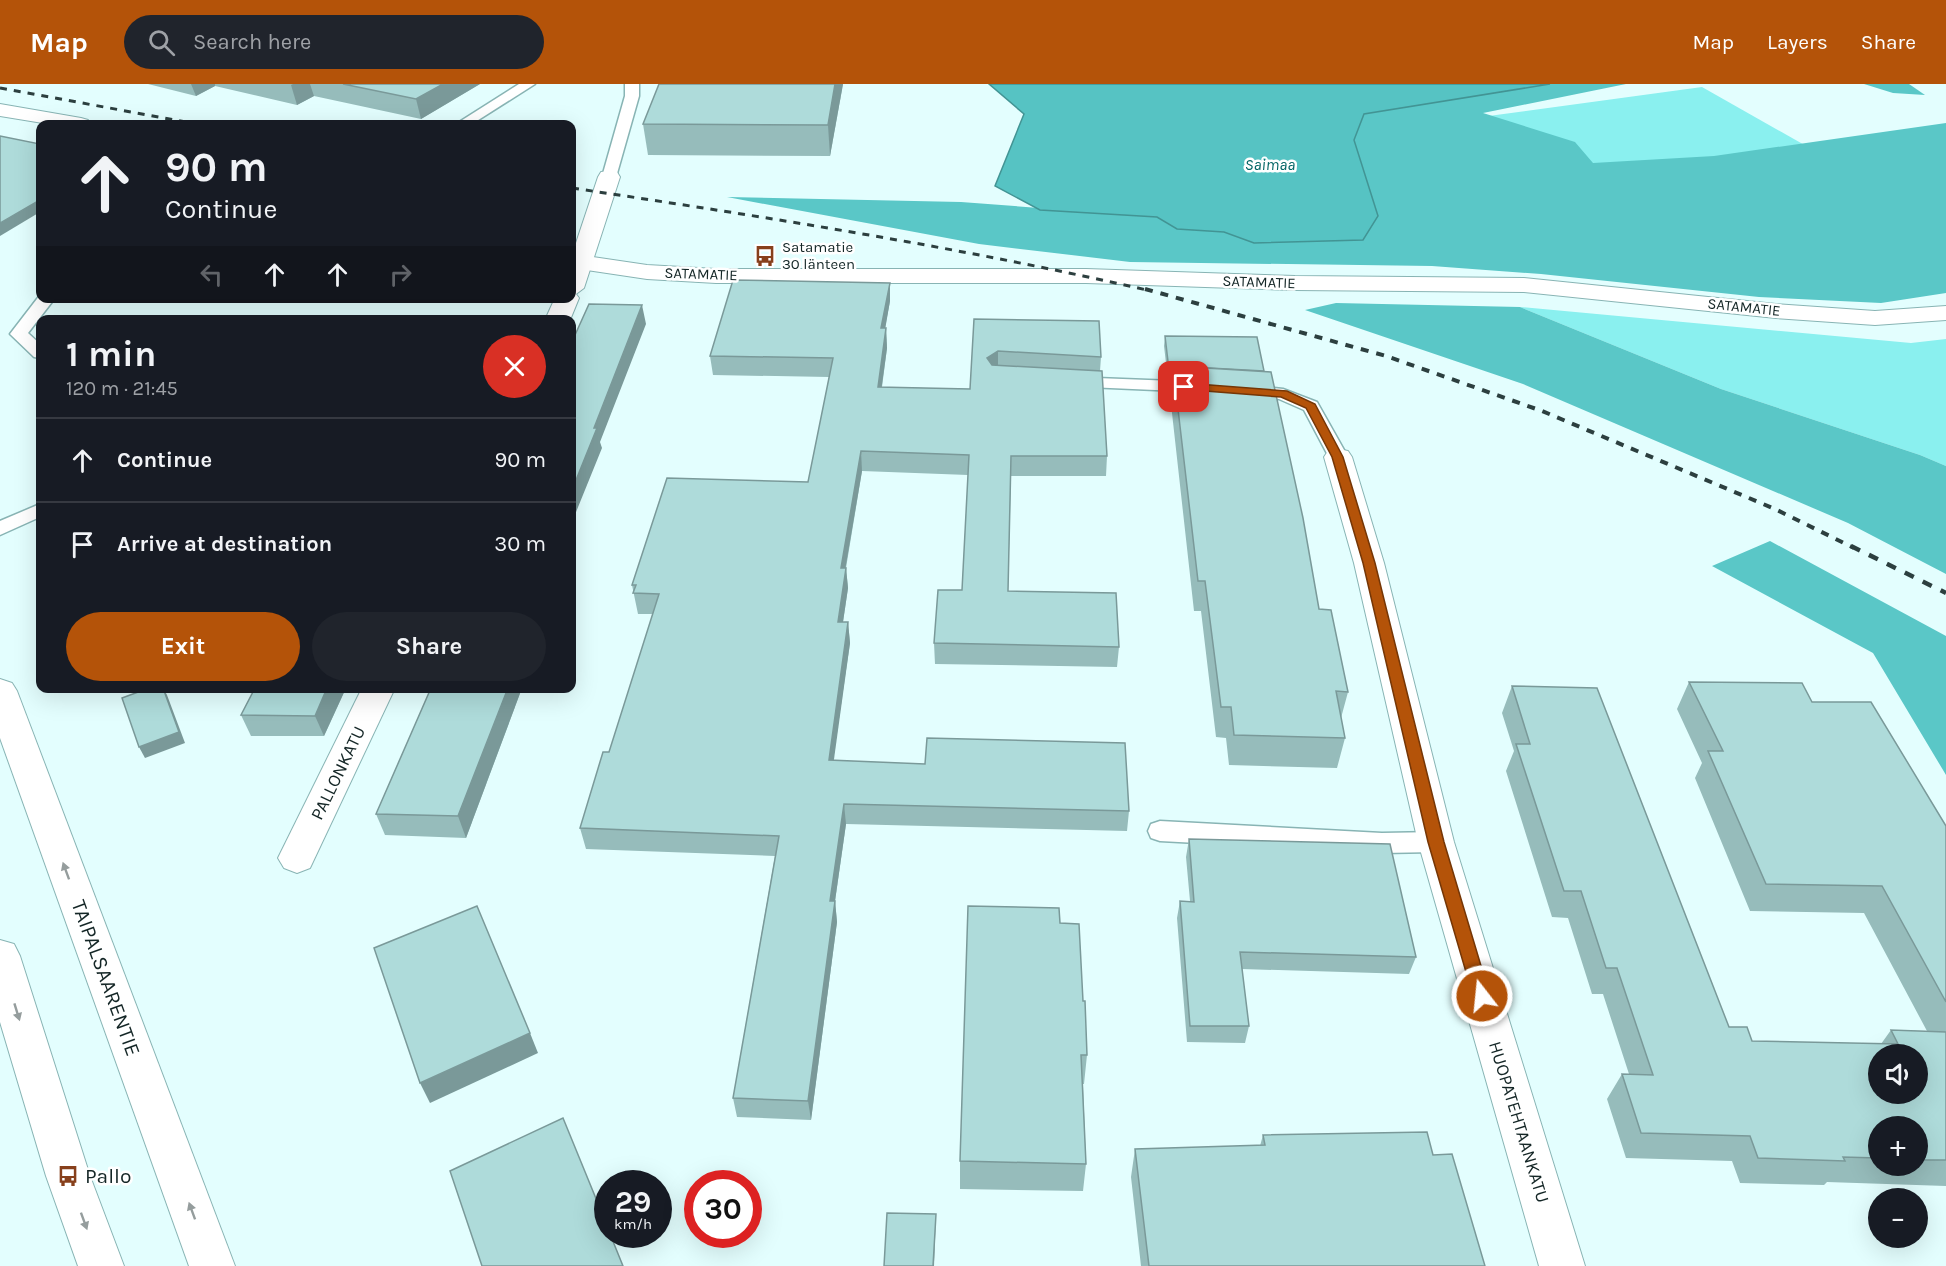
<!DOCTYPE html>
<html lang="en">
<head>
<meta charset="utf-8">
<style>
  body { margin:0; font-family:Karla,sans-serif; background:#20242c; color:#f1f3f6; height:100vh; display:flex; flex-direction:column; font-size:22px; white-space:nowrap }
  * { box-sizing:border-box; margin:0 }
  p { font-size:20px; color:#9ea1a6 }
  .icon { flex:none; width:33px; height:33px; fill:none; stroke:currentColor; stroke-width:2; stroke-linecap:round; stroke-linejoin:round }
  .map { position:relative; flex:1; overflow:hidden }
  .drawer { position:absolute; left:36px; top:231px; width:540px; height:378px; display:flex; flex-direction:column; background:#171b24; border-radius:12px; box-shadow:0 6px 24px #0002 }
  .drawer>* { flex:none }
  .top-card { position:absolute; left:36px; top:36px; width:540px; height:183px; border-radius:12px; box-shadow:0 6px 24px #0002; background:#171b24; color:#f1f3f6; overflow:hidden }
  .fabs { position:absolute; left:1868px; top:960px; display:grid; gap:12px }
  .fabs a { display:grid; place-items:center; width:60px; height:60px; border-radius:50%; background:#171b24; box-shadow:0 6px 24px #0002; font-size:30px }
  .speed { position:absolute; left:594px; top:1086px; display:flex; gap:12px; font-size:30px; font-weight:700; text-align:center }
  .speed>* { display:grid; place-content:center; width:78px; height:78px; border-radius:50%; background:#171b24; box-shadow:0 6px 24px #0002; line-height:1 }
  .speed small { font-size:15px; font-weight:400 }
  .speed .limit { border:9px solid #d22; background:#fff; color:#111 }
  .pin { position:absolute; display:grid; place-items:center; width:51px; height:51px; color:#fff; margin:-26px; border-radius:12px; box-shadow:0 3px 9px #0006 }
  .me { position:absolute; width:66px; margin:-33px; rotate:344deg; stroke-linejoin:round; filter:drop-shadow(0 0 4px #0008) }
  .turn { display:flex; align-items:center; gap:21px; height:126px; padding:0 30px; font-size:27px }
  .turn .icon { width:78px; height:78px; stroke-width:2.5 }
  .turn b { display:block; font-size:42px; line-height:51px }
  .lanes { display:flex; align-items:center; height:57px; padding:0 30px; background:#0003; justify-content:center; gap:30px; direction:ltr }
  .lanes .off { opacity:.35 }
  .round { display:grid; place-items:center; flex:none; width:63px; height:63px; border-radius:32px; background:#20242c }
  .overview { display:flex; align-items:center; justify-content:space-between; height:102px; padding:0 30px }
  h1 { font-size:36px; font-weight:700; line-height:45px }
  .primary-button { display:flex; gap:12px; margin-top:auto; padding:12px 30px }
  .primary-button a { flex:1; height:69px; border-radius:36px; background:#b45309; color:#fff; font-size:24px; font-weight:700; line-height:69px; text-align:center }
  .primary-button a+a { background:#20242c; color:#f1f3f6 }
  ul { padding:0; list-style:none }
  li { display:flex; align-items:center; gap:18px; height:84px; padding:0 30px; border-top:2px solid #363941 }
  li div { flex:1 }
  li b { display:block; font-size:22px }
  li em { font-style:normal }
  header { display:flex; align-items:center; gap:36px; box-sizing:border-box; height:84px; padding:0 30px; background:#b45309; color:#fff }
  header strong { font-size:28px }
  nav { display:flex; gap:33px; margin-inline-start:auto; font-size:21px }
  .search { width:420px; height:54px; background:#20242c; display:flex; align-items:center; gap:15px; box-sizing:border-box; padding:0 21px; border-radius:33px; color:#9ea1a6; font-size:22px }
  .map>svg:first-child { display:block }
  .green { fill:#8af0ef }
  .forest { fill:#5ac7c7 }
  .water { fill:#56c3c3; stroke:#429494; stroke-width:1.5 }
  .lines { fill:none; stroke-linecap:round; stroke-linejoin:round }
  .lane-casing { stroke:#88b4b4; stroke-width:3 }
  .street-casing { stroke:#88b4b4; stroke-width:2 }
  .secondary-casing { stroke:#88b4b4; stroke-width:2 }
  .lane { fill:#fff; fill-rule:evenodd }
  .street { fill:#fff; fill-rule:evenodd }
  .secondary { fill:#fff; fill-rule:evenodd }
  .rail-far2 { stroke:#2c3f3f; stroke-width:3; stroke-dasharray:7 7; stroke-linecap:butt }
  .rail-far1 { stroke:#2c3f3f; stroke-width:4; stroke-dasharray:8 8; stroke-linecap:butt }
  .rail { stroke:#2c3f3f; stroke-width:4.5; stroke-dasharray:10 10; stroke-linecap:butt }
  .wall { fill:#96bcbb; fill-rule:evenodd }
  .shaded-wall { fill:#7a9999 }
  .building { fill:#aedbda; stroke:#7a9999; stroke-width:1.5; fill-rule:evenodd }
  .oneway { fill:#959d9d }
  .route { fill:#b45309; stroke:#753606; stroke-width:1.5 }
  .labels { text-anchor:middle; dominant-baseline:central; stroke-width:5; stroke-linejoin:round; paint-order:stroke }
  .far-poi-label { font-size:15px; fill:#142626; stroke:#fff; text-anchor:start }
  .far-street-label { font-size:15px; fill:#142626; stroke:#fff }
  .far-water-label { font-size:16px; font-style:italic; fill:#006464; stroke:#fff }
  .street-label { font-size:18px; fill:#142626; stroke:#fff }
  .near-street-label { font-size:21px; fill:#142626; stroke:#fff }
  .near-poi-label { font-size:21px; fill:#142626; stroke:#fff; text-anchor:start }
</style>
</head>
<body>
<header>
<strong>Map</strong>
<div class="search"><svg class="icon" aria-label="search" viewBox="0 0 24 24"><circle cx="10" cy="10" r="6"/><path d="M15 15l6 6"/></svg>Search here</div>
<nav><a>Map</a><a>Layers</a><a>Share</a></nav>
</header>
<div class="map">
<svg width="1946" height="1182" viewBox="0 0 1946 1182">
  <rect width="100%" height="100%" fill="#e3fefe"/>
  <!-- green -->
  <g class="green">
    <path d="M1702,3l159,90 -296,43 -121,-98z"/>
    <path d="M1520,223l391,36 35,-4v127l-26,-11 -199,-66z"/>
  </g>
  <!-- forest -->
  <g class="forest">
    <path d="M1550,0h76l-143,29 92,29 18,21 121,-7 232,-33v170l-65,10 -122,-6 -218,-23 -109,-8 -302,-4 -151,-18 -252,-47 234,5 196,15 21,12 46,3 31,11 123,-27 -24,-76 10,-26z"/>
    <path d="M1864,0h45l16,11 -32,-2z"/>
    <path d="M1336,219l184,4 201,82 199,66 26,11v108l-98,-51 -325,-139 -218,-74z"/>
    <path d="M1770,457l176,95v139l-73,-122 -161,-87z"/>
  </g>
  <!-- water -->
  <path class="water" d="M989,0h561l-186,30 -10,26 24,76 -15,24 -109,3 -30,-11 -47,-3 -20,-12 -117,-7 -45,-24 29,-72z"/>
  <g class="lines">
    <defs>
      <g id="lane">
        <path d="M519,0h16l-63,40h-16z"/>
        <path d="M625,0h14v12l-23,81 -7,4 -7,-4 23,-81z"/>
        <path d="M40,211v3h15l-27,35 12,11v14l-6,-1 -24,-23z"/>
        <path d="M1071,293l129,5 9,5 -9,5 -135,-6 -3,-4z"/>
        <path d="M1245,301l38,4 34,13 31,55 -3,4h-14l-27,-51 -25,-11 -40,-5 -3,-4 3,-4z"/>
        <path d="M40,420v13l-40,18v-14z"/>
        <path d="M1160,737l222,12 54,-1 9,3 4,7 -4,7 -9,3 -54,1 -222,-12 -9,-3 -3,-7 3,-7z"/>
      </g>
      <g id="street">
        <path d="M609,87l8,1 3,5 -36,111 -8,6 3,4 -9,22h-25l10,-22h17v-43l26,-78 3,-5z"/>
        <path d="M1338,365l10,2 4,6 32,106 70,279 131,424h-46l-121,-424 -64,-279 -30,-106 4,-6z"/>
        <path d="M362,604h33l-85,180 -13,5 -13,-5 -6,-10z"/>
      </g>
      <g id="secondary">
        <path d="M0,20l81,14 7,2 3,4h-42l-49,-8z"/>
        <path d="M572,167l14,5 61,9 69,4h370l209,7 229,2 252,26 99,7 71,-5v14l-71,5 -99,-7 -252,-26 -229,-2 -209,-7h-370l-69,-4 -67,-10 -8,-2z"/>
        <path d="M0,595l12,4 5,8 218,575h-46l-189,-528z"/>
        <path d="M0,856l14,4 6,12 70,220 34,90h-46l-32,-90 -46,-154z"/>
      </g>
    </defs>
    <!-- lane casing -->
    <use href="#lane" class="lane-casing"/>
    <!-- street casing -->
    <use href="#street" class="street-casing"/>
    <!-- secondary casing -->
    <use href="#secondary" class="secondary-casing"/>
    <!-- lane -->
    <use href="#lane" class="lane"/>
    <!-- street -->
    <use href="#street" class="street"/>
    <!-- secondary -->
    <use href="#secondary" class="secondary"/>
    <!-- rail-far2 -->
    <g class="rail-far2">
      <path d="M0,4l197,36"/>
      <path d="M572,104c193,29 388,59 579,103"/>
    </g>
    <!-- rail-far1 -->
    <path class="rail-far1" d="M1145,205l241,67 156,55 233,98 79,39"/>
    <!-- rail -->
    <path class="rail" d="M1851,462l95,47"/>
  </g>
  <!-- wall -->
  <g class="wall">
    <path d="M148,0h332l-59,35 -107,-23 -17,9 -82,-19 -19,10z"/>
    <path d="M843,0l-13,72 -182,-1 -5,-31z"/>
    <path d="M890,199v18l-5,27h1l1,20 -5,39 88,2 4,-70 127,38 -1,14 7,85 -1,20h-95l-3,115 111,56 -2,20 -182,-3 -1,-21 28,-53 6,-115 -106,-4 -16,97 2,20 -5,34h5l2,21 -17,117 296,51 -2,20 -281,-7 -11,77 2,21 -26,198 -74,-3 -4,-19 42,-242 -189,-7 -6,-21 29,-76 44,-138h-15l-6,-29 176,-103 21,-105 -116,-2 -3,-19z"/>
    <path d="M1165,252l99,35 55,238 29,83 -7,26 4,20 -8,30 -108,-3 -3,-27 -10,-1 -15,-126h-7l-24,-216 1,-15h-3l-4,-34z"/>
    <path d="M1689,598l123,20 134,124v360l-119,-4 -3,3 -84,-2 -8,-22 -106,-3 -19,-59 15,-25h7l-26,-80h-11l-24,-76 -16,-1 -46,-146 8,-20 -12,-38 10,-27 217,341 23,14 129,3 10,-14 36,1 -63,-118 -114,-2 -55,-133 7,-15 -25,-54zM1878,1042h39v40h-39z"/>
    <path d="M255,604h91l-22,48h-73l-10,-21z"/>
    <path d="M431,604h91l-56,150 -81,-3 -9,-21z"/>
    <path d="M1189,755l227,118 -7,17 -167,-5 7,57 -4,17 -58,-1 -10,-124 3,-17h10l-4,-44z"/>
    <path d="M1060,839l23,78 4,54 -3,29h-1l3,80 -3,27 -123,-2v-28z"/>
    <path d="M1263,1051l170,20 52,111h-344l-10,-89 4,-28 125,-3z"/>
  </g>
  <!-- shaded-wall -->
  <g class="shaded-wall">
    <path d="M191,0h24v2l-19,10z"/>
    <path d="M293,0h17l4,12 -17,9 -6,-20z"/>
    <path d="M443,0h37l-59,35 -5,-20z"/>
    <path d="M835,0h8l-13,72 -2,-31z"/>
    <path d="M40,116v12l-40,24v-13z"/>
    <path d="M890,199v18l-8,46 -1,-19z"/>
    <path d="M642,221l4,19 -46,118 2,6 -30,74v-32l22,-62z"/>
    <path d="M886,244l1,20 -8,58 -1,-19z"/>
    <path d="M998,267v20l-11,7v-20z"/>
    <path d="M861,367l1,20 -20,117 -1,-20z"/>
    <path d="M846,484l2,20 -8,54 -2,-20z"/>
    <path d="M848,538l2,21 -19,138 -2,-21z"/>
    <path d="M163,604l4,7 18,48 -40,15 -6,-11z"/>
    <path d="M327,604h19l-22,48 -9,-20z"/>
    <path d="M508,604h14l-56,150 -8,-22z"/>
    <path d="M844,720l2,20 -14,98 -2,-21z"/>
    <path d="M835,817l2,21 -26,198 -3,-19z"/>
    <path d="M530,949l8,20 -108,50 -10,-20z"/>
    <path d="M936,1130l-2,52h-1z"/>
  </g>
  <!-- building -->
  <g class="building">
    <path d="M343,0h100l-27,15z"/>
    <path d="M659,0h176l-7,41 -185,-1z"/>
    <path d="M0,52l40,8v56l-40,23z"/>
    <path d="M733,196l157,3 -9,45h5l-8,59 92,2 4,-70 125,2 2,36 -103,-6 -11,7 5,7 110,6 5,85h-96l-3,135 108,2 3,54 -185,-4 4,-53h24l7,-135 -108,-4 -20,117h5l-8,54h10l-19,138 96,4 2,-26 198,5 4,68 -285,-7 -14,97h5l-27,200 -75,-3 46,-262 -199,-8 23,-76h6l50,-158 -26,-1 3,-8h-4l35,-107 141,4 25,-124 -123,-2z"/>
    <path d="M589,220l53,1 -48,123h3l-25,62v-155h3z"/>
    <path d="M1165,252l92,1 7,34 -91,-5 -1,4h-3z"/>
    <path d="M1173,282l98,6 32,146 16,91 12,1 17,82 -12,-1 9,47 -111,-3 -3,-28h-10l-16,-126h-7z"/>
    <path d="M1689,598l113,1 10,19h59l75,124v176l-64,-116 -116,-2 -58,-133h15z"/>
    <path d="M1512,602l85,2 132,339h18l5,14 146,3 -7,-14 55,2v128h-29v-34h-39v32l-35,-1 2,4 -87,-3 -8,-22 -109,-3 -19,-59 31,1 -36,-107h-11l-25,-77h-17l-48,-147h14zM1878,970h39v40h-39z"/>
    <path d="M149,604h14l16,44 -40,15 -17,-49z"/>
    <path d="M255,604h72l-12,28 -74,-1z"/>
    <path d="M431,604h77l-50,128 -82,-2z"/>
    <path d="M1189,755l201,5 26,113 -176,-5 9,74h-59l-10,-125 14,1z"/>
    <path d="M477,822l53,127 -110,50 -46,-135z"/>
    <path d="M968,822l91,2 1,15 19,1 4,77h2l2,54h-6l5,109 -126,-3z"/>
    <path d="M563,1034l45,110v6h2l13,32h-141l-32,-95z"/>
    <path d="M1427,1048l6,23 19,-1 33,112h-336l-14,-117 130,-4 -2,-10z"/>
    <path d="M887,1129l49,1 -3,52h-49z"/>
  </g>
  <!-- one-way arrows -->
  <defs><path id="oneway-solid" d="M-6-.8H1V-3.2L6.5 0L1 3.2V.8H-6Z" transform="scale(1.5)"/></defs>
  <g class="oneway">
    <use href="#oneway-solid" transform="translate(66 787) rotate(-110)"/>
    <use href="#oneway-solid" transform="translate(17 928) rotate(73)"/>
    <use href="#oneway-solid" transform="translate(192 1127) rotate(-110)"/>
    <use href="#oneway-solid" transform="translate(84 1137) rotate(70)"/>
  </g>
  <!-- route -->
  <path class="route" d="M1184,299l103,8 28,13 28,53 32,106 69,279 46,154 -2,5h-12l-3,-5 -45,-154 -65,-279 -31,-106 -26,-49 -25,-11 -101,-8v-5z"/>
  <!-- icons -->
  <defs>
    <symbol id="bus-bare" viewBox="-9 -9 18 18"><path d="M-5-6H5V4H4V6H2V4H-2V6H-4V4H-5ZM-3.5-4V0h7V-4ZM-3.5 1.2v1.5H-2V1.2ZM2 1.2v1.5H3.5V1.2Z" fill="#87401c" stroke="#fff" stroke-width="2.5" paint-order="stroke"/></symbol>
  </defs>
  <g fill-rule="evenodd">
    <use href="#bus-bare" x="750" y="157" width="30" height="30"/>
    <use href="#bus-bare" x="53" y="1077" width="30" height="30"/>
  </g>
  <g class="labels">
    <!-- far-poi labels -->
    <g class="far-poi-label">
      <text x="782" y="163">Satamatie<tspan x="782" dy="17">30 länteen</tspan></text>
    </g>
    <!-- far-street labels -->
    <g class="far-street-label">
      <text transform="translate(701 190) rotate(2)">SATAMATIE</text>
      <text transform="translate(1259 198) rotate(2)">SATAMATIE</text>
      <text transform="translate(1744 223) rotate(6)">SATAMATIE</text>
    </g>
    <!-- far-water labels -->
    <g class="far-water-label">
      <text x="1270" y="80">Saimaa</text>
    </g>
    <!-- street labels -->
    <g class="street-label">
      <text transform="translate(338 689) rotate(-64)">PALLONKATU</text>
      <text transform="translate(1519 1038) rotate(73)">HUOPATEHTAANKATU</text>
    </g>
    <!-- near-street labels -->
    <g class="near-street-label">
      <text transform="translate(106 894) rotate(70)">TAIPALSAARENTIE</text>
    </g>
    <!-- near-poi labels -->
    <g class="near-poi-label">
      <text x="85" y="1092">Pallo</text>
    </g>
  </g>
</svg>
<div class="fabs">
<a><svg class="icon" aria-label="sound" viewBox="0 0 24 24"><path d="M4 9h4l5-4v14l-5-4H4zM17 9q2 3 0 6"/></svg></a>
<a>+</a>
<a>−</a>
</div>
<div class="speed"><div>29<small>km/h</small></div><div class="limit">30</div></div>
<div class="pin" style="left:1184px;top:303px;background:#d93025"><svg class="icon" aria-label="arrive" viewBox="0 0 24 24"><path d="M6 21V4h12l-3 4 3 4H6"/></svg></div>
<svg class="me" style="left:1482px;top:912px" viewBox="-20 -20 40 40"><circle r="17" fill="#b45309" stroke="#fff" stroke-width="3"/><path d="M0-11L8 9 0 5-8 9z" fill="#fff"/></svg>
<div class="top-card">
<div class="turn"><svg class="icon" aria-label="ahead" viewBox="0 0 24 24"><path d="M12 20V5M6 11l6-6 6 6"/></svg><div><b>90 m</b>Continue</div></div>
<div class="lanes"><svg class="icon off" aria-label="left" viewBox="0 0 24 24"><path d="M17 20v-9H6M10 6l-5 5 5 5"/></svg><svg class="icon" aria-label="ahead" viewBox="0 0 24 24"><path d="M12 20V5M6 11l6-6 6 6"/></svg><svg class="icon" aria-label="ahead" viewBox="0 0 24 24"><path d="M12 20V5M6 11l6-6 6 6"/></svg><svg class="icon off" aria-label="right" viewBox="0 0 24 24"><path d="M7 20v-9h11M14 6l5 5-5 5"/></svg></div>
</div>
<section class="drawer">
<div class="overview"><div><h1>1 min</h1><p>120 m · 21:45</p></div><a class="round" style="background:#d93025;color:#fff"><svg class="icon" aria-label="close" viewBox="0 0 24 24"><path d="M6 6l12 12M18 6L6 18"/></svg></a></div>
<ul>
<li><svg class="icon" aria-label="ahead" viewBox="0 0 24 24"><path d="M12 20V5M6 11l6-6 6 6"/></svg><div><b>Continue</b></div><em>90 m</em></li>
<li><svg class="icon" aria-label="arrive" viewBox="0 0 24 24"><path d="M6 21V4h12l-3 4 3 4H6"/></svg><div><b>Arrive at destination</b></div><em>30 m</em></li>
</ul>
<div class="primary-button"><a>Exit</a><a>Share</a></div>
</section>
</div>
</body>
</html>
